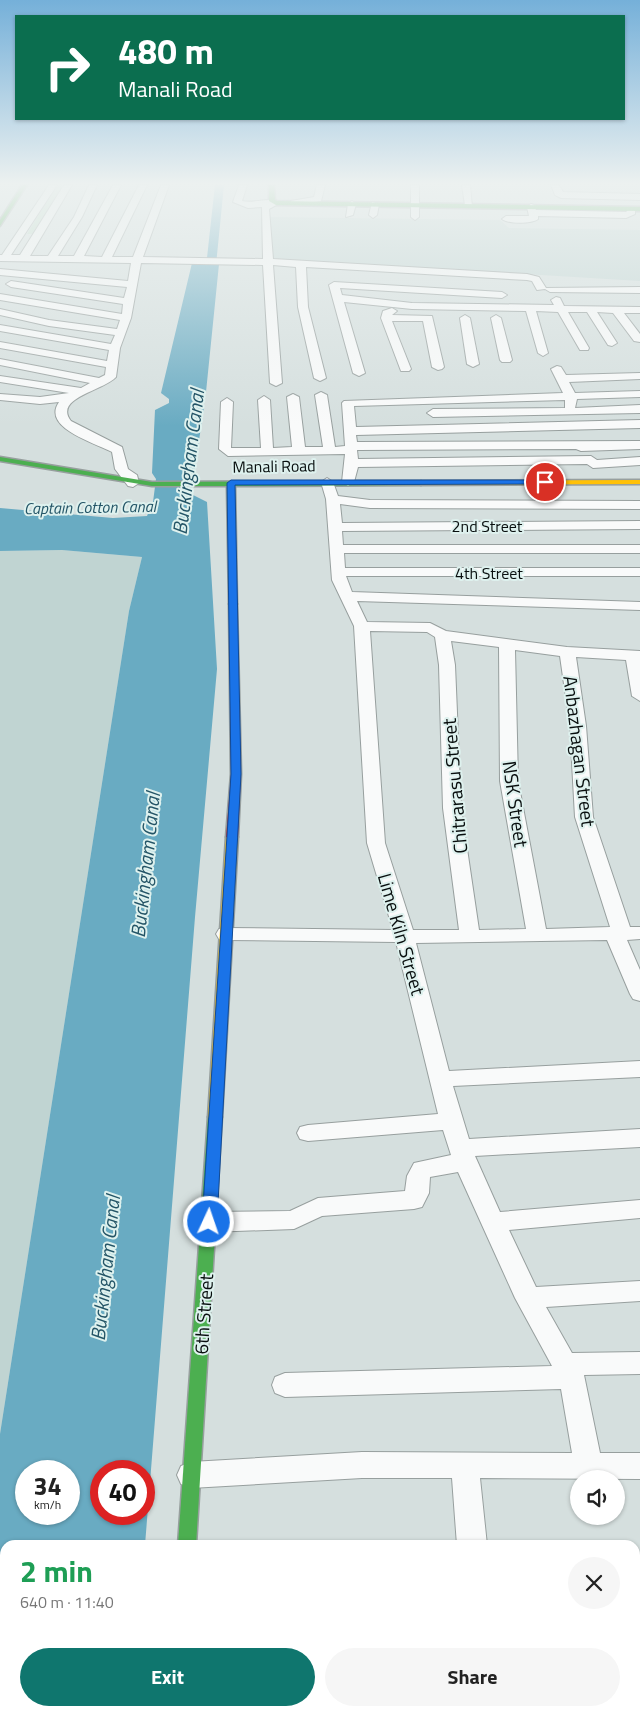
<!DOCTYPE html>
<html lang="en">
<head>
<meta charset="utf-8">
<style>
  body { margin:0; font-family:"Titillium Web",sans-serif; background:#f6f6f6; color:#222; height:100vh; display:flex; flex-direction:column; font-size:19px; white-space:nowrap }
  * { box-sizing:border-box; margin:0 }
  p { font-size:16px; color:#767676 }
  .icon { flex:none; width:28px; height:28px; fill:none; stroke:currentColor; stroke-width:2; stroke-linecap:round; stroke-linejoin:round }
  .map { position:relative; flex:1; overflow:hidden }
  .drawer { position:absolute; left:0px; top:1540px; width:640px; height:176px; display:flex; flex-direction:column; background:#fff; border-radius:15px 15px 0 0; box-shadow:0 1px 4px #0004 }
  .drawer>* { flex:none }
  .hud { position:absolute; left:15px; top:15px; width:610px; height:105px; border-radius:0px; box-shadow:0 1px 4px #0004; background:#0b6e4f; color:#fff; overflow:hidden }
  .buttons { position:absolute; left:570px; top:1470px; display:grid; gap:10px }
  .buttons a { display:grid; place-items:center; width:55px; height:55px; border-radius:50%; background:#fff; box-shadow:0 1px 4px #0004; font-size:25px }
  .speed { position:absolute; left:15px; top:1460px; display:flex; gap:10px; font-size:25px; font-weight:700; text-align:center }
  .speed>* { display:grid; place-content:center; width:65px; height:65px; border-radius:50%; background:#fff; box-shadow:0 1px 4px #0004; line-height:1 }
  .speed small { font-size:12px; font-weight:400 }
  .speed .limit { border:8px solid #d22; background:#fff; color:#111 }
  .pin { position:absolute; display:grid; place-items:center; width:42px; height:42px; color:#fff; margin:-21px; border:2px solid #fff; border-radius:50%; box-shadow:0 1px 5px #0007 }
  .me { position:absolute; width:55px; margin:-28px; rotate:3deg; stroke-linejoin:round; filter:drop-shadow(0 0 4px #0008) }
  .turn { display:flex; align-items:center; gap:18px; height:105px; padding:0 20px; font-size:22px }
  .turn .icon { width:65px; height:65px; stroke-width:2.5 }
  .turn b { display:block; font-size:35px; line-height:42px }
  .round { display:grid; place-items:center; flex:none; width:52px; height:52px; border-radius:26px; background:#f6f6f6 }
  .headline { display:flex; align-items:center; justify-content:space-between; height:85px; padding:0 20px }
  h1 { font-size:30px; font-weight:700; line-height:38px; color:#1e9e55 }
  .primary-button { display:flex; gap:10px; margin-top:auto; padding:10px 20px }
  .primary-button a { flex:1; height:58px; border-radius:30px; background:#0f766e; color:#fff; font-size:20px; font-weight:700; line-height:58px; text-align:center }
  .primary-button a+a { background:#f6f6f6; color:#222 }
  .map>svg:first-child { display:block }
  .built { fill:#c0d4d2 }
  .green { fill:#bbdbc4 }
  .water { fill:#69abc2; fill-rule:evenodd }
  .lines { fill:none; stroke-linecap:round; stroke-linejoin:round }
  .canal { fill:#69abc2; fill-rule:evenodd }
  .street-casing { stroke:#979f9e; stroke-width:2 }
  .fast-casing { stroke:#979f9e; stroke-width:3 }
  .slow-casing { stroke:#979f9e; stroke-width:3 }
  .jam-casing { stroke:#979f9e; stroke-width:3 }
  .street { fill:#f9fafa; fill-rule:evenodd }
  .fast { fill:#4caf50; fill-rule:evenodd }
  .slow { fill:#ffc107; fill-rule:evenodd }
  .jam { fill:#c62828; fill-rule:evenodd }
  .route { fill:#1a73e8; stroke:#114b97 }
  .labels { text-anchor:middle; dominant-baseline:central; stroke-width:4; stroke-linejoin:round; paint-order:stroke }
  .far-street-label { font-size:16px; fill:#080e0e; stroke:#def1ee }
  .far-water-label { font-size:16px; font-style:italic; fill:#235466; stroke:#def1ee }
  .street-label { font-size:19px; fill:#080e0e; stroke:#def1ee }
  .water-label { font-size:20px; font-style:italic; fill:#235466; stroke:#def1ee }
</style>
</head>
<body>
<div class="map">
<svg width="640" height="1716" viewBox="0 0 640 1716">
  <rect width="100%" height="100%" fill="#d5dfde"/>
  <!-- built -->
  <g class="built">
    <path d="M268,217l232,3 9,8 131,2v51l-367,-22z"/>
    <path d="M62,550l80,7 -13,54 -129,823v-883z"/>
  </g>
  <!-- green -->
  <path class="green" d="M57,185h8l-27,49h-11z"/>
  <!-- water -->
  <path class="water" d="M192,263l27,1 -13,128 -6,5 4,10 -13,87 16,8 10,167 -22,248 -50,628h-140v166h127v5h-132v-282l129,-823 13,-54 -80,-7 -62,1v-43l113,10 34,-2 6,-14 3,-23 -4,-6 3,-63 14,-7v-4l-8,-6zM26,1471h43v43h-43zM101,1471h43v43h-43z"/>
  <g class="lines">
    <!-- canal -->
    <path class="canal" d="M215,185h9l-10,100 -5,3 -5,-3z"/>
    <defs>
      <g id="street">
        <path d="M49,185h8l-46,70h9l44,-70h8l-42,71h18l26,-39 15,-32h8l-15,32 -24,39h16l39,-71h8l-37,71 18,1 37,-72h8l-35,72h21l28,-72h8l-26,72 120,2 -1,-52 -14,1 -15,-6 6,-17h8l-5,16c11,3 29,-5 38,2l-11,6 4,50 254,15 12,3 7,11 94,-1v6l-90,-1 -5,-3 -8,1 -5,-9 -5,-1 -221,-13 2,40 18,71 -6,3 -6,-3 -16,-71 -2,-40 -23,-2 9,118 -6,3 -6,-3 -7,-118 -122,-2 -10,55 -11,30 -4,29c-13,14 -63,21 -45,44l51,26 6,22 9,6 2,8 -6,4 -5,-1 -13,-17 -3,-17c-16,-9 -71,-24 -53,-50l-19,2 -40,-4v-6l40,3 29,-4 -69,-11v-6l81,12 9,-5 -90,-18v-6l99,19 6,-3 1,-8 -106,-19v-6l107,19 2,-11 -109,-19v-6l111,19 4,-9 -66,-9 -49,-11v-6l49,11 68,9 3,-9 -120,-20v-6l122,20 1,-10 -112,-17 -5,-3 5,-3 113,17 3,-11 -127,-12v-6l128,12 3,-18 -131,-2v-6h2z"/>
        <path d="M317,185h8l-4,16 -30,4v-4l23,-4z"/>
        <path d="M411,185h8v32l-4,3 -4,-3z"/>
        <path d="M462,185h8l2,22 -7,-2z"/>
        <path d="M551,185h8l4,7 77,2v6l-79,-2 -6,-3z"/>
        <path d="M352,201l4,3 -3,11 -7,2 2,-13z"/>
        <path d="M372,202l7,2 -2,11 -4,3 -4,-3z"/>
        <path d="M531,204l3,1 2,5 90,2 5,-5 4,3v4l-9,4 -88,-2v3c-6,5 -30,5 -36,0l4,-3h23l-2,-9z"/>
        <path d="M334,282l168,10 5,3 -5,3 -162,-10 2,7 70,8 142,2 -3,-5 5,-3 4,1 4,8 76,1v6h-16l16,21v8l-6,-1 -21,-28 -16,-1 20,31 -5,3 -4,-1 -21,-33h-19l21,36 -1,2h-8l-22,-38 -22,-1 12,42 -5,3 -5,-3 -12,-42 -114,-2 -68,-7 21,71 -6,3 -6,-3 -24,-88z"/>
        <path d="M392,308l5,3 -5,4 40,1 12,51 -2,2 -4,1 -6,-3 -9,-46h-31l19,48 -2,2h-8l-20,-53 2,-7z"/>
        <path d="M465,315l5,3 9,46 -6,3 -6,-3 -7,-46z"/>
        <path d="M496,315l5,3 11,42 -2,2h-8l-2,-2 -9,-42z"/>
        <path d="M557,366l4,1 5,8 74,-2v6l-71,3 6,11 65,-2v6l-63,2 -2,9 65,-3v8l-207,4 -6,-4 6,-4 132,-1v-8l-211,6 2,21 284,-7v8l-284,7 1,7 283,-1v8l-59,2 -5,-2 -219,1 1,9 233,-3 6,4 43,-3v8l-47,3 -6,-4 -229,3 -4,15 -6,4 -6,-4 3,-28 -117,2 -9,-7 2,-47 6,-4 6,4 -2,46h30l-3,-48 6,-4 6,4 3,48 19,-1 -5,-50 6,-3 6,3 6,50h18l-8,-52 6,-3 6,3 8,52 10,-1 -3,-43 2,-2 219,-8 -12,-24z"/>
        <path d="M327,478l6,4 5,14 32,4 270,1v8l-270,-1 -30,-4 2,19 298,-2v8l-298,2 1,14h297v8h-296l1,15h295v8h-294l6,16 288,10v8l-283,-9 10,21 63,1 16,8 121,16 73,4v50l-8,-5 -6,-36 -50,-3 10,69 7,91 37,110h10v12l-13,1 13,30v31l-7,-2 -3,-5 -23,-54 -191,3 33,128 191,-10v16l-187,9 16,53 171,-10v18l-165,9 25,56 140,-12v18l-131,12 27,57 104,-6v20l-94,6 26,46 68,-1v22l-56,1 16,78h40v26l-160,-1 7,67h-30l-5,-67h-90l-171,10 -10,-4 -4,-9 4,-9 10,-4 171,-10 210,1 -11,-64 -276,8 -10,-4 -3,-8 3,-8 10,-4 267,-7 -37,-68 -57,-126 -28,5 -1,16 -7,14 -8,2 -92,7 -28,13 -85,3 -9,-3 -3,-7 3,-7 9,-3 81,-1 28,-13 87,-7 2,-15 7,-13 37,-8 -8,-25 -135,11 -8,-2 -3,-6 3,-6 8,-2 130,-11 -42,-172 -170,-2 -7,-1 -3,-5 3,-5 7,-1 167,2 -26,-87 -13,-217 -22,-46 -6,-81 -5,-17zM370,631l57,1 8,5 4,28 4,143 16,122h-46l-28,-87zM451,641l48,6 1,134 26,148 -47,1 -18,-122 -6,-143zM515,650l45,6 10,70 5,91 35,110 -64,2 -28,-148z"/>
        <path d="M635,1589l5,1v30l-5,-1z"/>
        <path d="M640,1677v32l-5,1v-32z"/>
        <rect x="160" y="1711" width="32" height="5"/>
        <rect x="313" y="1711" width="32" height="5"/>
        <rect x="471" y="1711" width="32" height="5"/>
      </g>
      <g id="fast">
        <path d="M22,185h5l-27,41v-6z"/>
        <path d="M269,185h5l1,15 2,1 363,6v4l-364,-6 -7,-4z"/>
        <path d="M0,457l152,25 269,-1 4,2 -4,2 -186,1 2,118 -4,3 -4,-3 -2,-118h-75l-152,-25z"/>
        <path d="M215,1112l5,1 2,4 -26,428h-18l30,-428 2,-4z"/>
      </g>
      <g id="slow">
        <path d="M640,480v4l-219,1 -4,-2 4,-2z"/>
        <path d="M232,834l6,3 -16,280 -2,4 -5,1 -5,-1 -2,-4 18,-280z"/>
      </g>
      <path id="jam" d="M233,601l4,3 4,170 -3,63 -6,3 -6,-3 5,-63 -2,-170z"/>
    </defs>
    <!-- street casing -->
    <use href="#street" class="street-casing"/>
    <!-- fast casing -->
    <use href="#fast" class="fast-casing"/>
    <!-- slow casing -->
    <use href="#slow" class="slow-casing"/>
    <!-- jam casing -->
    <use href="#jam" class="jam-casing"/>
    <!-- street -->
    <use href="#street" class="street"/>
    <!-- fast -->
    <use href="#fast" class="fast"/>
    <!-- slow -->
    <use href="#slow" class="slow"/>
    <!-- jam -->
    <use href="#jam" class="jam"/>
  </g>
  <!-- sky -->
  <linearGradient id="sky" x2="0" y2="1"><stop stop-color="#75b0d9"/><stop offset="0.43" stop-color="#ecf1f0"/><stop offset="1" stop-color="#ecf1f0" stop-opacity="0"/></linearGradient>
  <rect width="640" height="426" fill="url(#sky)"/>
  <!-- route -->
  <path class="route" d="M231,480h314l4,2 -4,2 -310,1 6,289 -24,448 -3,4h-10l-2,-4 29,-448 -4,-291z"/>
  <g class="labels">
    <!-- far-street labels -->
    <g class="far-street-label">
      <text transform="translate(274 466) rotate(-1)">Manali Road</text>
      <text x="487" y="526">2nd Street</text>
      <text x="489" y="573">4th Street</text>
    </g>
    <!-- far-water labels -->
    <g class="far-water-label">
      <text transform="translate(90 507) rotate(-1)">Captain Cotton Canal</text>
    </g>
    <!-- street labels -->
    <g class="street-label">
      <text transform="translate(580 751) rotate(83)">Anbazhagan Street</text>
      <text transform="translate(454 786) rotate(-95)">Chitrarasu Street</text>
      <text transform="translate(516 804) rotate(82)">NSK Street</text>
      <text transform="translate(402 934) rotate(74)">Lime Kiln Street</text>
      <text transform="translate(203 1314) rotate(-86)">6th Street</text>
    </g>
    <!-- water labels -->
    <g class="water-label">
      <text transform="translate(188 462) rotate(-83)">Buckingham Canal</text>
      <text transform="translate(145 865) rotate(-84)">Buckingham Canal</text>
      <text transform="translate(105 1268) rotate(-84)">Buckingham Canal</text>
    </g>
  </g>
</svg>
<div class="buttons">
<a><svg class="icon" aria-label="sound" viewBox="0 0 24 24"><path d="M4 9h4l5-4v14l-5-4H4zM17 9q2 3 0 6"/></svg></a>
</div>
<div class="speed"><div>34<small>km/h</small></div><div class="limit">40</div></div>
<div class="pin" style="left:545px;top:482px;background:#d93025"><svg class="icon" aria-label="arrive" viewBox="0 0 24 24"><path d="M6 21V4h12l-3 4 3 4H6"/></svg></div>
<svg class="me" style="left:209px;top:1222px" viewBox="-20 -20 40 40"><circle r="17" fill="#1a73e8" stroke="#fff" stroke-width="3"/><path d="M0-11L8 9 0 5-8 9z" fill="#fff"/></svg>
<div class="hud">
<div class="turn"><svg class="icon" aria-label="right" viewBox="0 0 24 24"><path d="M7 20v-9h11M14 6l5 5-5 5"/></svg><div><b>480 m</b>Manali Road</div></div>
</div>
<section class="drawer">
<div class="headline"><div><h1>2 min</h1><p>640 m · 11:40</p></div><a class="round"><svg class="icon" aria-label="close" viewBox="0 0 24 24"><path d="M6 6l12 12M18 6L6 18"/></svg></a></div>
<div class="primary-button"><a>Exit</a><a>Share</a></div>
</section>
</div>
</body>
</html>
